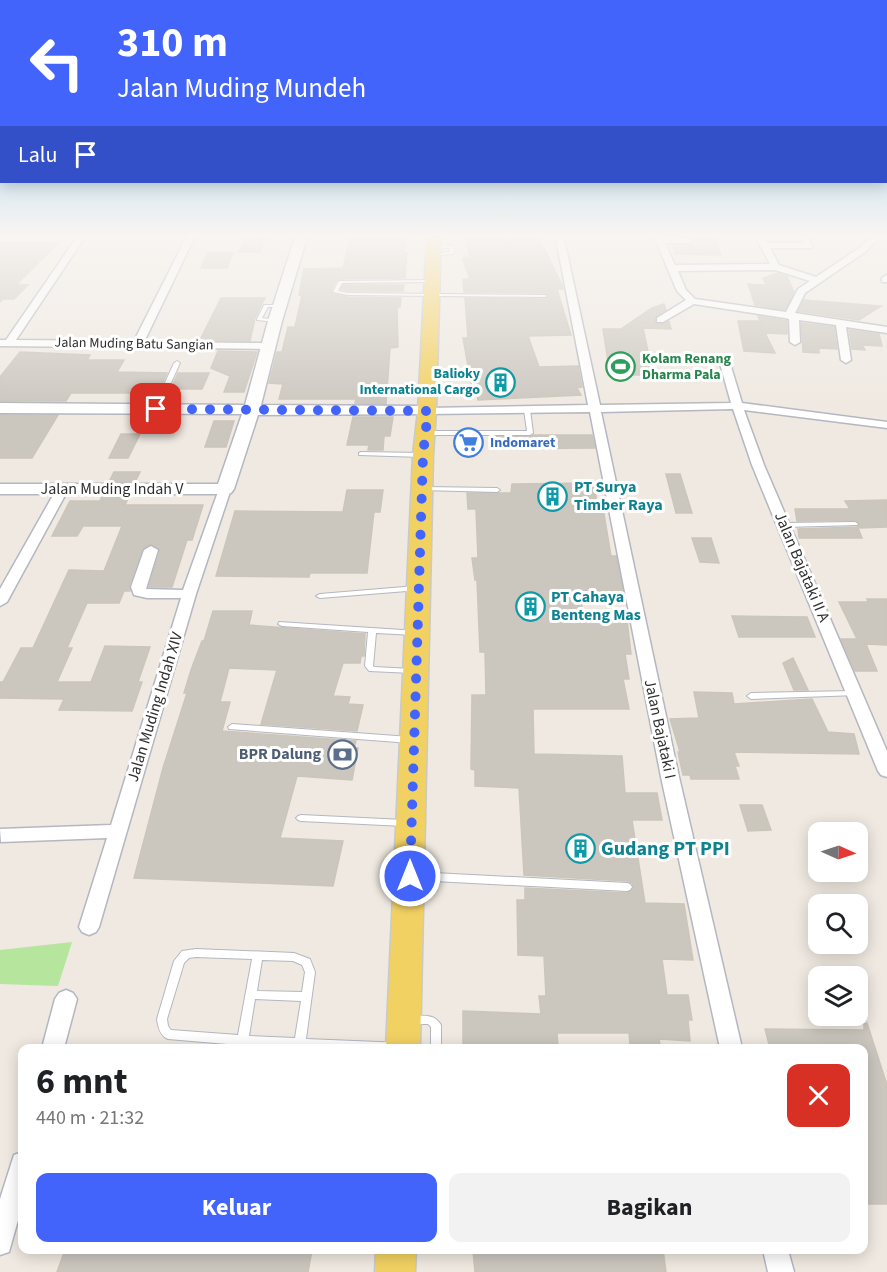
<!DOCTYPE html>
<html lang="id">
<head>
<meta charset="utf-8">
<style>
  body { margin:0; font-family:"Source Sans 3",sans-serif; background:#f2f2f2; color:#202124; height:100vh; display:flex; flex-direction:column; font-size:22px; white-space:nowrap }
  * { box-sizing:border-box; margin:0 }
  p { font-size:20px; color:#757577 }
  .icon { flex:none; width:33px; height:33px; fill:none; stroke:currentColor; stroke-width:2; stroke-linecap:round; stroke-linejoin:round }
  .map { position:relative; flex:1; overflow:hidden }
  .side { position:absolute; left:18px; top:1044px; width:850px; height:210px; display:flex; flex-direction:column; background:#fff; border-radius:12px; box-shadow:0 3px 15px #0003 }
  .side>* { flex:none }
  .banner { position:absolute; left:0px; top:0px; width:888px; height:183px; box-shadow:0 3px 15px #0003; background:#4264fb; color:#fff; overflow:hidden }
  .needle { width:39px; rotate:93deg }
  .fabs { position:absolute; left:808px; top:822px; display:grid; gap:12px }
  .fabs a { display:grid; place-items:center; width:60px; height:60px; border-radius:12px; background:#fff; box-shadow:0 3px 15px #0003; font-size:30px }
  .pin { position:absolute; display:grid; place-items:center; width:51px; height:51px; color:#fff; margin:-26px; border-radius:12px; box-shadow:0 3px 9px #0006 }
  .me { position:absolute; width:66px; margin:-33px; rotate:0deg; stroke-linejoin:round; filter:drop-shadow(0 0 4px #0008) }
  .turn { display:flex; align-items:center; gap:21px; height:126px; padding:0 18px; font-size:27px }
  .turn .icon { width:78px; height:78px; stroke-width:2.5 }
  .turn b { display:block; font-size:42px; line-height:51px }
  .then { display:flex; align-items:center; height:57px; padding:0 18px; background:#0003; gap:12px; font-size:22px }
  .round { display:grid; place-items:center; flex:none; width:63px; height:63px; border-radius:12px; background:#f2f2f2 }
  .head { display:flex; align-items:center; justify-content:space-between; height:102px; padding:0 18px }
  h1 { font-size:36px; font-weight:700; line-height:45px }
  .action { display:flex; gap:12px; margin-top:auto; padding:12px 18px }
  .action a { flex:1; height:69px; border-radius:12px; background:#4264fb; color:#fff; font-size:24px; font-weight:700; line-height:69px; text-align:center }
  .action a+a { background:#f2f2f2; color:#202124 }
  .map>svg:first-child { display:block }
  .green { fill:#b6e59e }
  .building { fill:#cbc7bf; stroke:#cbc5ba; stroke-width:1.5 }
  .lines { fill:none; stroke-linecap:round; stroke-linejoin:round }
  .lane-casing { stroke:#b4b7c1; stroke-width:2 }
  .street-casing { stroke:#b4b7c1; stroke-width:3 }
  .secondary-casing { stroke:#b4b7c1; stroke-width:3 }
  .primary-casing { stroke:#c9c9c9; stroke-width:3 }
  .lane { fill:#fff; fill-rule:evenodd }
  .street { fill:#fff; fill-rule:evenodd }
  .secondary { fill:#fff; fill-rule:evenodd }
  .primary { fill:#f2d163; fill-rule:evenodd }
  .route { stroke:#4264fb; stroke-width:10; stroke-dasharray:0 18 }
  .labels { text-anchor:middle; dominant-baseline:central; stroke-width:6; stroke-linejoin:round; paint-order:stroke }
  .far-street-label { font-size:14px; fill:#2e2e2e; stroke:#fff }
  .far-leisure-label { font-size:14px; font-weight:bold; fill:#27864d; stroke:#fff; text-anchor:start }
  .far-culture-label { font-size:14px; font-weight:bold; fill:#0d838f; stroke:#fff; text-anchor:end }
  .far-shop-label { font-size:14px; font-weight:bold; fill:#366cbe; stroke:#fff; text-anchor:start }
  .culture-label { font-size:16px; font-weight:bold; fill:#0d838f; stroke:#fff; text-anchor:start }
  .street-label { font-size:16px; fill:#2e2e2e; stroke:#fff }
  .service-label { font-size:16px; font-weight:bold; fill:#4e5e75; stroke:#fff; text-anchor:end }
  .near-culture-label { font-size:20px; font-weight:bold; fill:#0d838f; stroke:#fff; text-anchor:start }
</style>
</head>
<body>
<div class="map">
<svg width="887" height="1272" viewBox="0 0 887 1272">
  <rect width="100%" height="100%" fill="#efe9e1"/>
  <!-- green -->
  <path class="green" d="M72,942l-14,44 -58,-2v-34z"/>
  <!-- building -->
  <g class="building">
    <path d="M351,234h50v2h5l-2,17h3l-2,25 -65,1 -4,2 -5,10 2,3 15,3 53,1 -1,9h-3l1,40 -8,1 -4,56 -31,-1 1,-4h-77l4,-15 -14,-1 8,-31h5l6,-25h7l7,-32h-3l5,-26 39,-1z"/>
    <path d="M518,234h19l25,51 1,4h-6l14,46 -43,1 11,31 39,-1 4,21 -5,1 4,7 -103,5 -2,-12h-4l-9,-50h5l-3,-40 80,1 4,-4 -4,-2 -81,-1 -1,-13h7l-8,-21 8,-1 -5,-20h41z"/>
    <path d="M670,234h43l8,21 -46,-1 -2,-9 19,-1 1,-6 -2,-2z"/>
    <path d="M246,235h20l-6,17h-21z"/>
    <path d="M0,243h58l-41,41 11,1 -14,14h-11l-3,3z"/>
    <path d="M207,253h26l-6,15h-26z"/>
    <path d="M778,273l9,3 7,16 -9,18 -30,-5 -7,-21 18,1 -3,-7z"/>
    <path d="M343,285h61l-1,6h-55l-7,-2z"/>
    <path d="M221,298h44l-10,20 -5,23 -50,-1z"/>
    <path d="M804,300l77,6 -22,14 -61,-9z"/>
    <path d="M664,304l2,6 -10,6 -1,6 8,2 6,-3 2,8 -28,-1 10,47h-43l-7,-46h18l31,-21z"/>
    <path d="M758,316l29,5v13l-22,-1 10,20 -31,-2 -6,-30h20l5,9z"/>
    <path d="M801,323l33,4 3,22 -18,-1v5l-16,-1z"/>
    <path d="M849,330l30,4 3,12 -20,-1 3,5 -13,-1z"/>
    <path d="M218,351l39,1 -13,40h-20l6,-16 -19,-8z"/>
    <path d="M20,352l70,3 -3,5h37l-7,12 50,1 -7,16h-19l-2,4h-68l-5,8h-66v-24z"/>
    <path d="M178,373h31l-7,16h-31z"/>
    <path d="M0,415h58l-26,43h-32z"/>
    <path d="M353,417h40l-3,19h-6l-1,14h-15l1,-5h-22z"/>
    <path d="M214,421h20l-8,26h-21z"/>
    <path d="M121,434h19l-12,24h-19z"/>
    <path d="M534,435h58l3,13 -103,1 -1,-12z"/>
    <path d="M114,472h26l-5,10h-26z"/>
    <path d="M666,474h14l12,39h-16z"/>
    <path d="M596,483v26l7,-1 8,48h5l7,35h-44l5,28 43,1 4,34h-6l4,25h-6l6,30h-96l1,45 88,2 3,37h32l5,27h-30l13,83 39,1 9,56 -31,-1 5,36h21l4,25h-4l2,21 -31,-2 1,6 -30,-1 -1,-11h-72l1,15h-95v-37l78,3 -2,-18h7l-2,-40 -26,-1 -1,-55h8v-12l102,5 7,-5 -2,-5 -5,-2 -103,-6 -5,-87 -44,-2v-16l-4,-1 1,-74h14l-1,-43h-5l-3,-72h-2l-3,-22h6l-2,-49h-8l-1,-16h44l1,-9z"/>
    <path d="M347,490h36l-3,22h-6l-7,61h-57l-1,4 -93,-1 19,-65 108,1z"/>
    <path d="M102,496h27l-4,9h78l-11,35h-5l-15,47h-23l11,-36 -10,-7 -8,5 -13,37 1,5h-6l-5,12h-32l-20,45h5l-15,34h34l14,-36 45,1 -12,35h4l-10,29 -73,-1 5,-11 -64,-1v-16h3l18,-34h12l36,-78 35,1 18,-45h-39l-6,10h-25l18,-35h30z"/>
    <path d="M887,500v27l-29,1 4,10h-63l-1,-9 59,-2 3,-3 -5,-4 -58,1 -2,-12h55l-5,-8z"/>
    <path d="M692,538h19l8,25 -19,-1z"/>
    <path d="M867,599h20v46l-21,-1 11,27h-22l-14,-32h16l-18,-37h29z"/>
    <path d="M213,611h39l-3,14 116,9 -1,22h-3l-1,7h-17l-10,33 17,1 -2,7 15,1 -6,26 -96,-7 16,-54 -48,-2 -9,34h10l-8,29 134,10 -2,7h4l-6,32 -55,-4 -17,62 63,3 -10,45 -199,-8 29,-110 24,-75h-3l7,-23 11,-29h2z"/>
    <path d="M732,616l75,1 8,20h-76z"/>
    <path d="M793,658l15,32h-14l-11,-27z"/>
    <path d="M694,692l38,1 2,11 78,-5 16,33 26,2 5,20 -125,-2 5,14h-4l4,13h-48l-1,-4h-7l-5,-23h2l-10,-33 29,-1z"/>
    <path d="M740,805h22l9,25 -23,1z"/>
    <path d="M867,1023l20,62v119h-23v-156h-94l-5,-19 99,1v-6z"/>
    <path d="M65,1250h247l-4,22h-251z"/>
    <path d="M473,1250h190l3,22h-191z"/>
  </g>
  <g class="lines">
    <defs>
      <g id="lane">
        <path d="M464,234h44l-2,1h-40z"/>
        <path d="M432,245l21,1 1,7 -2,1 -21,2v-1l2,-1 17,-2 -1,-4 -15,-1h-2z"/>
        <path d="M432,280l2,1v1l-92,1 -4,8 10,2 197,2 2,1 -2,1 -197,-2 -15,-3 5,-10 2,-1z"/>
        <path d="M264,305h18v2h-14l-6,11 15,2v2l-20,-2v-1z"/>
        <path d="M177,361l3,2 -21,46 -1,1h-4l-1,-1 21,-46z"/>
        <path d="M527,408l3,2 3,23 -3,2h-104l-3,-2 3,-2h101l-3,-21z"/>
        <path d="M361,452l61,1 3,2 -3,2 -63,-2v-2z"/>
        <path d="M424,487l73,1 3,2 -3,2 -75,-2 -1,-1z"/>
        <path d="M855,522l3,2 -1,1 -72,2 -3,-2 3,-2z"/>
        <path d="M416,586l4,2 -1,2 -99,8 -4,-2 4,-2z"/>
        <path d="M279,622l139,9 1,2 -1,2h-3l-39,-2 -3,33 1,1 39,2 4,2 -4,2 -44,-2 -4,-5 3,-34 -86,-6 -4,-2z"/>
        <path d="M854,691h3l1,2 -1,2 -106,4 -4,-3 4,-3z"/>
        <path d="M232,724l178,13 3,1 1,2 -1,2 -3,1 -181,-14 -1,-2z"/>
        <path d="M301,815l103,5 3,1 2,2 -2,2 -3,1 -103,-5 -3,-1 -2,-2 2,-2z"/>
        <path d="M415,872l212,11 3,1 2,3 -2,3 -3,1 -212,-11 -3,-2 -2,-2 2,-2z"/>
        <path d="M196,949l98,4 16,6 5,13 -9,67 97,4 4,2 1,3h-95l-86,-4 -59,-5c-8,-3 -10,-12 -11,-20l17,-58 8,-10zM196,957l56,2 -14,76 -67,-5 -3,-4 -1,-7 17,-56 5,-5zM262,960l31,1 9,4 3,7 -3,20 -45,-1zM255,999l46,2 -6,37 -46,-2z"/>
        <path d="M411,1016c12,0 23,-3 30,9v23h-10v-21l-3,-3h-17l-4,-1 -1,-3 1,-3z"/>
      </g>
      <g id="street">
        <path d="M79,234h8l-71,106 118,1 54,-107h8l-52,108 124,1 5,3 -5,3 -268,-3v-6h6z"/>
        <path d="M555,234h8l37,171 131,-2 -12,-43 5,-3 5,3 13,43 145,19v6l-143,-18 20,55 123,286v26l-6,-2 -3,-4 -126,-306 -19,-56 -132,3 78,365 63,271h-22l-59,-271 -71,-365 -163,2 -6,-3 6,-3 161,-3z"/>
        <path d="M653,234h8l2,3 28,1v4l-3,1h-23l10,22 95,-1 -16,-30h8l5,9h36v-5h6l3,10h-42l9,17 37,12 43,-29 16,-14h9l-19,18 -60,41 -10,20 92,14v6l-41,-6 5,33 -5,3 -5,-3 -5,-35 -37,-5 1,22 -5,3 -5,-3 -1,-23 -4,-1 -91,-14 -31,18h-6v-4l29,-18 -9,-9zM775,270l35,11 -12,8 -12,23 -91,-13 -9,-9 -8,-19z"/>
        <path d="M887,275v7h-5v-4z"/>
        <path d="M225,485l6,4 -35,105 -97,333 -3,5 -7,3 -7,-3 -3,-5 28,-89 -106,4 -1,-13 111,-4 70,-227h-34l-13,-3 -3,-8 13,-37 7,-4 7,4 -12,39 37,1 36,-101z"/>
        <path d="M62,486l6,4 -61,112 -7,4v-17l56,-99z"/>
        <path d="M66,990l7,3 4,6 -13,49h-22l13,-49 4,-6z"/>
        <path d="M22,1152v54l-13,46 -9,3v-56l14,-44z"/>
        <path d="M763,1250h25l6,22h-26z"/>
      </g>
      <path id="secondary" d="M296,234h12l-26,87 -21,84 166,1 8,5 -2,3 -175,1 -24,74 -3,4 -6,1h-225v-10h218l24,-70 -242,-1v-10l245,2 23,-84z"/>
      <g id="primary">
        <path d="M427,234h14l-5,177 -3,44 -13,593h-34l27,-593 5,-44z"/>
        <path d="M376,1250h40l-1,22h-40z"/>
      </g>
    </defs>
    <!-- lane casing -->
    <use href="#lane" class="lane-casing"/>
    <!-- street casing -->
    <use href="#street" class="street-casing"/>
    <!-- secondary casing -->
    <use href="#secondary" class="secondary-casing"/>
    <!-- primary casing -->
    <use href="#primary" class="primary-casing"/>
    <!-- lane -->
    <use href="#lane" class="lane"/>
    <!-- street -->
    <use href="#street" class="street"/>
    <!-- secondary -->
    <use href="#secondary" class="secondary"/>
    <!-- primary -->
    <use href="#primary" class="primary"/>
  </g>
  <!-- sky -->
  <linearGradient id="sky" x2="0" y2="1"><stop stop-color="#7abfeb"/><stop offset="0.57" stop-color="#f8f5f2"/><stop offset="1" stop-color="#f8f5f2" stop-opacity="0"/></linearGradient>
  <rect width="887" height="412" fill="url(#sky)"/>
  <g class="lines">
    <!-- route -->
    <path class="route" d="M156,409l272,2 -5,44 -13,421"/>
  </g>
  <!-- icons -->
  <defs>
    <symbol id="stadium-ring" viewBox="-11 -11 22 22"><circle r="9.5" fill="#fff" stroke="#2e9e5b" stroke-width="1.5"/><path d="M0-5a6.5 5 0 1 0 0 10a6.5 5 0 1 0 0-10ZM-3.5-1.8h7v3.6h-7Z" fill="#2e9e5b"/></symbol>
    <symbol id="building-ring" viewBox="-11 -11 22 22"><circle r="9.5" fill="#fff" stroke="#0f9aa8" stroke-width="1.5"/><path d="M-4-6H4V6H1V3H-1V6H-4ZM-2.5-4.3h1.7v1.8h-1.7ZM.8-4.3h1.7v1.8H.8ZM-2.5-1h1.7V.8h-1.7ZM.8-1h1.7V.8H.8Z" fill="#0f9aa8"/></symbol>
    <symbol id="supermarket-ring" viewBox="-11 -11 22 22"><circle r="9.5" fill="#fff" stroke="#3f7fe0" stroke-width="1.5"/><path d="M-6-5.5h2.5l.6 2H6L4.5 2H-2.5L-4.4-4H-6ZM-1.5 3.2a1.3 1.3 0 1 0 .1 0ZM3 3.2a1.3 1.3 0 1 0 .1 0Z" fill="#3f7fe0"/></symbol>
    <symbol id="bank-ring" viewBox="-11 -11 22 22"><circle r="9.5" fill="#fff" stroke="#5c6f8a" stroke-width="1.5"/><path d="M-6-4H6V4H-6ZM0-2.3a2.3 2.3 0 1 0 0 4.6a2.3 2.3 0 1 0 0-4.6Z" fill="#5c6f8a"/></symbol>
  </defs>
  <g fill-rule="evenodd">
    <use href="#stadium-ring" x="604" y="350" width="33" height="33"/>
    <use href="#building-ring" x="484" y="366" width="33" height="33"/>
    <use href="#supermarket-ring" x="452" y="426" width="33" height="33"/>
    <use href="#building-ring" x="536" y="480" width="33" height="33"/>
    <use href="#building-ring" x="514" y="590" width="33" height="33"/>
    <use href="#bank-ring" x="326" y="738" width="33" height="33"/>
    <use href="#building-ring" x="564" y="832" width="33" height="33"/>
  </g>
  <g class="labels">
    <!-- far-street labels -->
    <g class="far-street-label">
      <text transform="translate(134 344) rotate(1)">Jalan Muding Batu Sangian</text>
    </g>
    <!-- far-leisure labels -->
    <g class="far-leisure-label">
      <text x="642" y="359">Kolam Renang<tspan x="642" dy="16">Dharma Pala</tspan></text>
    </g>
    <!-- far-culture labels -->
    <g class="far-culture-label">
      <text x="480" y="374">Balioky<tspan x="480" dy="16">International Cargo</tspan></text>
    </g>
    <!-- far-shop labels -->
    <g class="far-shop-label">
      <text x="490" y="443">Indomaret</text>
    </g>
    <!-- culture labels -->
    <g class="culture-label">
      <text x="574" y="487">PT Surya<tspan x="574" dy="18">Timber Raya</tspan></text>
      <text x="551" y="597">PT Cahaya<tspan x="551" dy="18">Benteng Mas</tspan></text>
    </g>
    <!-- street labels -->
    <g class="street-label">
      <text x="112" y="489">Jalan Muding Indah V</text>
      <text transform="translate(802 567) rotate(67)">Jalan Bajataki II A</text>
      <text transform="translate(155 707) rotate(-73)">Jalan Muding Indah XIV</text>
      <text transform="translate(660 729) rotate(78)">Jalan Bajataki I</text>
    </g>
    <!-- service labels -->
    <g class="service-label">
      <text x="321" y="754">BPR Dalung</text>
    </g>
    <!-- near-culture labels -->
    <g class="near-culture-label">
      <text x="601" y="849">Gudang PT PPI</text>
    </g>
  </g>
</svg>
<div class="fabs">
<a><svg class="needle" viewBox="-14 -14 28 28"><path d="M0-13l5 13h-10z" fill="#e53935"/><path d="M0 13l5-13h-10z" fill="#757577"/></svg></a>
<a><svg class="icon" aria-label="search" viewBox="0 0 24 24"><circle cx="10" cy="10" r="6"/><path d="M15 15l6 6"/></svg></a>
<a><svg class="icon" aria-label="layers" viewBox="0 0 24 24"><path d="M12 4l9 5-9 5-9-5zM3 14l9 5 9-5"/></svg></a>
</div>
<div class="pin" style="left:156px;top:409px;background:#d93025"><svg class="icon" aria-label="arrive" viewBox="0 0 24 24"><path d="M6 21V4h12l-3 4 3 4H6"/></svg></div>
<svg class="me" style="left:410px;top:876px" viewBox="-20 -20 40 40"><circle r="17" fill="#4264fb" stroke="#fff" stroke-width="3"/><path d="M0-11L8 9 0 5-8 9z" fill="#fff"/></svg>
<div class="banner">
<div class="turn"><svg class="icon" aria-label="left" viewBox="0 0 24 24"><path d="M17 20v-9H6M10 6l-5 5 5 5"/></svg><div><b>310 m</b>Jalan Muding Mundeh</div></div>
<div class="then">Lalu<svg class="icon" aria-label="arrive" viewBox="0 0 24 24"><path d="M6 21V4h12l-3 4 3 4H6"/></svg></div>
</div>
<section class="side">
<div class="head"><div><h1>6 mnt</h1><p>440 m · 21:32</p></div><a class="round" style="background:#d93025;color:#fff"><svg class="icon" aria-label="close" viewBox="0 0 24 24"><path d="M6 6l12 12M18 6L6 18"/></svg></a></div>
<div class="action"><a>Keluar</a><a>Bagikan</a></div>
</section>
</div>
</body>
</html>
